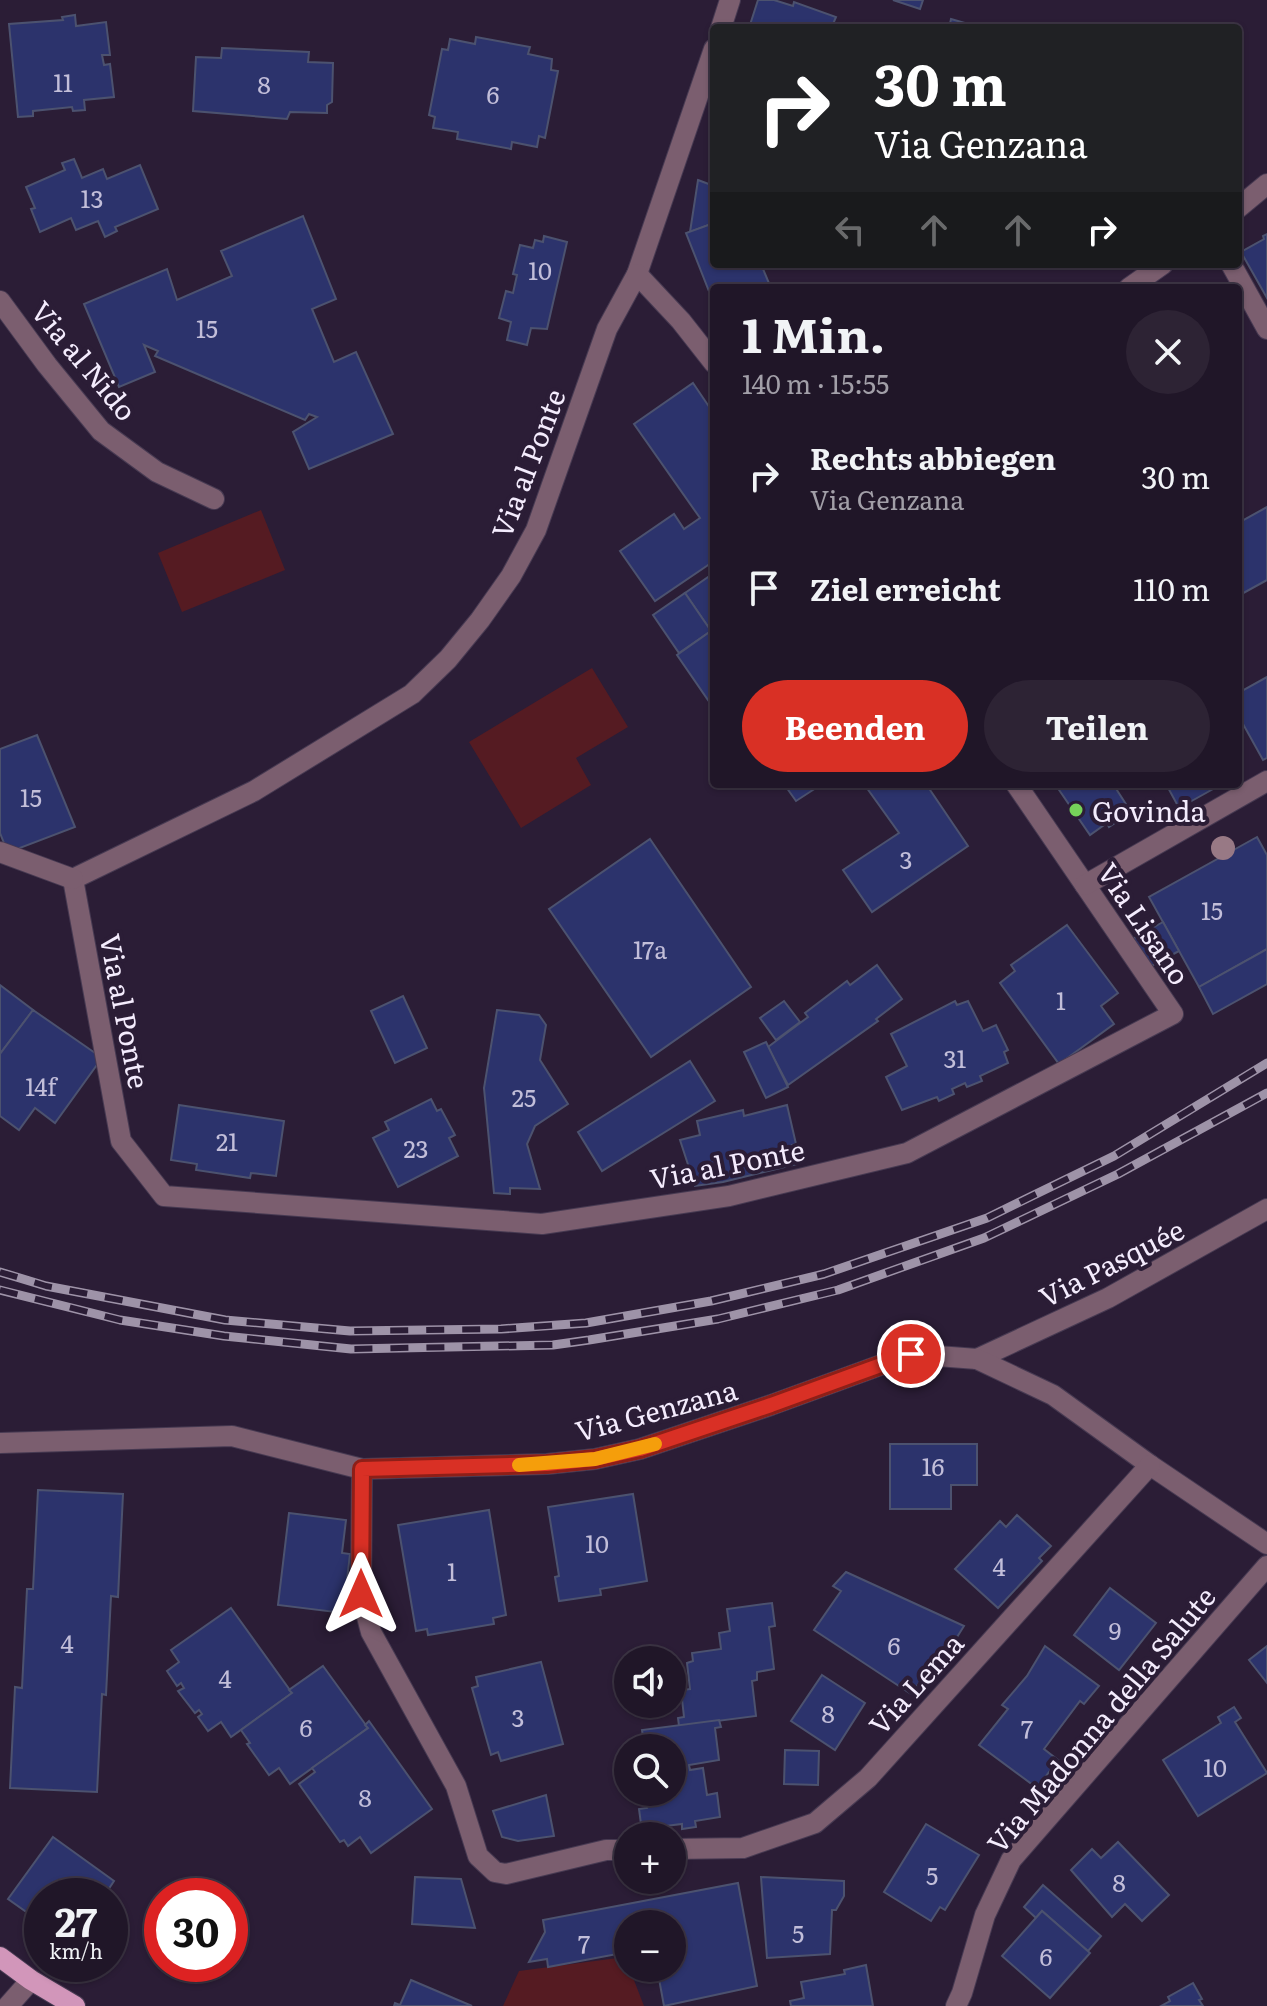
<!DOCTYPE html>
<html lang="de">
<head>
<meta charset="utf-8">
<style>
  body { margin:0; font-family:Literata,serif; background:#2d2334; color:#f1f3f6; height:100vh; display:flex; flex-direction:column; font-size:30px; white-space:nowrap }
  * { box-sizing:border-box; margin:0 }
  p { font-size:26px; color:#a29fa8 }
  .icon { flex:none; width:44px; height:44px; fill:none; stroke:currentColor; stroke-width:2; stroke-linecap:round; stroke-linejoin:round }
  .map { position:relative; flex:1; overflow:hidden }
  .drawer { position:absolute; left:710px; top:284px; width:532px; height:504px; display:flex; flex-direction:column; background:#201628; border-radius:8px; box-shadow:0 2px 6px #0004,0 0 0 2px #3d3545 }
  .drawer>* { flex:none }
  .hud { position:absolute; left:710px; top:24px; width:532px; height:244px; border-radius:8px; box-shadow:0 2px 6px #0004,0 0 0 2px #3d3545; background:#202124; color:#fff; overflow:hidden }
  .controls { position:absolute; left:614px; top:1646px; display:grid; gap:16px }
  .controls a { display:grid; place-items:center; width:72px; height:72px; border-radius:50%; background:#201628; box-shadow:0 2px 6px #0004,0 0 0 2px #3d3545; font-size:40px }
  .speed { position:absolute; left:24px; top:1878px; display:flex; gap:16px; font-size:40px; font-weight:700; text-align:center }
  .speed>* { display:grid; place-content:center; width:104px; height:104px; border-radius:50%; background:#201628; box-shadow:0 2px 6px #0004,0 0 0 2px #3d3545; line-height:1 }
  .speed small { font-size:20px; font-weight:400 }
  .speed .limit { border:12px solid #d22; background:#fff; color:#111 }
  .pin { position:absolute; display:grid; place-items:center; width:68px; height:68px; color:#fff; margin:-34px; border:4px solid #fff; border-radius:50%; box-shadow:0 2px 8px #0007 }
  .me { position:absolute; width:88px; margin:-44px; rotate:0deg; stroke-linejoin:round; filter:drop-shadow(0 0 6px #0008) }
  .turn { display:flex; align-items:center; gap:28px; height:168px; padding:0 32px; font-size:36px }
  .turn .icon { width:104px; height:104px; stroke-width:2.5 }
  .turn b { display:block; font-size:56px; line-height:68px }
  .lanes { display:flex; align-items:center; height:76px; padding:0 32px; background:#0003; justify-content:center; gap:40px; direction:ltr }
  .lanes .off { opacity:.35 }
  .round { display:grid; place-items:center; flex:none; width:84px; height:84px; border-radius:42px; background:#2d2334 }
  .headline { display:flex; align-items:center; justify-content:space-between; height:136px; padding:0 32px }
  h1 { font-size:48px; font-weight:700; line-height:60px }
  .cta { display:flex; gap:16px; margin-top:auto; padding:16px 32px }
  .cta a { flex:1; height:92px; border-radius:48px; background:#d93025; color:#fff; font-size:32px; font-weight:700; line-height:92px; text-align:center }
  .cta a+a { background:#2d2334; color:#f1f3f6 }
  ul { padding:0; list-style:none }
  li { display:flex; align-items:center; gap:24px; height:112px; padding:0 32px }
  li div { flex:1 }
  li b { display:block; font-size:30px }
  li em { font-style:normal }
  .map>svg:first-child { display:block }
  .green { fill:#551b22 }
  .building { fill:#2c336c; stroke:#4c526f; stroke-width:2 }
  .lines { fill:none; stroke-linecap:round; stroke-linejoin:round }
  .minor-casing { stroke:#473a52; stroke-width:22 }
  .major-casing { stroke:#473a52; stroke-width:22 }
  .minor { stroke:#7b5e6f; stroke-width:20 }
  .major { stroke:#d296ba; stroke-width:20 }
  .rail-casing { stroke:#9e93a8; stroke-width:9 }
  .rail { stroke:#2b1d36; stroke-width:6; stroke-dasharray:18; stroke-linecap:butt }
  .tree { fill:#987985 }
  .route-casing { stroke:#8d1f18; stroke-width:20 }
  .route { stroke:#d93025; stroke-width:14 }
  .slow { stroke:#f59e0b; stroke-width:14 }
  .poi-dot { fill:#76d25a; stroke:#2b1d36; stroke-width:3 }
  .labels { text-anchor:middle; dominant-baseline:central; stroke-width:8; stroke-linejoin:round; paint-order:stroke }
  .number-label { font-size:24px; fill:#c2bed9 }
  .street-label { font-size:28px; fill:#f4ecfd; stroke:#2b1d36 }
  .poi-label { font-size:28px; fill:#f4ecfd; stroke:#2b1d36; text-anchor:start }
</style>
</head>
<body>
<div class="map">
<svg width="1267" height="2006" viewBox="0 0 1267 2006">
  <rect width="100%" height="100%" fill="#2b1d36"/>
  <!-- green -->
  <g class="green">
    <path d="M261,510l24,60 -103,42 -24,-59z"/>
    <path d="M592,668l36,59 -52,31 15,27 -70,43 -52,-86z"/>
    <path d="M625,1957l19,49h-141l16,-35z"/>
  </g>
  <!-- building -->
  <g class="building">
    <path d="M758,0h16l19,6 1,-4 42,15 -3,7 12,4h-96z"/>
    <path d="M893,0h30l-3,9z"/>
    <path d="M75,15l1,11 30,-4 4,33h-8l2,10 6,-1 4,33 -30,3 1,10 -12,1 -1,-4 -39,4v5l-15,1 -9,-93 54,-4 -1,-3z"/>
    <path d="M951,19l31,9h-33z"/>
    <path d="M476,37l54,10 -2,7 24,5 -1,11 7,1 -13,67 -6,-2 -2,11 -25,-5 -1,7 -54,-10 1,-7 -25,-4 2,-11 -6,-2 13,-66 6,1 2,-11 25,5z"/>
    <path d="M222,48l87,4 -1,10 25,1 -1,39 -5,3v8l-37,-1 -3,7 -94,-8 3,-54 25,1z"/>
    <path d="M74,159l8,19 21,-9 4,10 33,-14 18,44 -43,18 2,4 -12,6 -7,-16 -22,9 -5,-12 -31,14 -9,-23 4,-1 -9,-21 39,-17 -3,-7z"/>
    <path d="M698,180l16,6v37l-24,9z"/>
    <path d="M303,216l33,83 -24,10 22,53 22,-10 37,82 -84,35 -16,-37 24,-15 -8,-3 -4,6 -150,-64 3,-5 -14,-6 11,27 -36,15 -35,-83 83,-35 10,31 55,-24 -11,-25z"/>
    <path d="M714,223v41h55l1,2 -7,3 8,19h-57v16l-28,-71z"/>
    <path d="M1267,234v64l-26,-46 23,-13 -1,-3z"/>
    <path d="M544,236l23,6 -20,87 -16,-1 -4,17 -20,-5 4,-18 -12,-4 7,-27 7,2 4,-18 -4,-1 7,-29 13,3 2,-8 8,2z"/>
    <path d="M693,383l21,31v147l-59,40 -35,-50 54,-37 10,15 16,-11 -66,-94z"/>
    <path d="M1267,507v73l-29,16v-73z"/>
    <path d="M714,573v56l-3,2 -26,-38z"/>
    <path d="M685,593l26,38 -32,22 -26,-38z"/>
    <path d="M711,631l3,4v61l-6,4 -31,-45z"/>
    <path d="M1267,677v81l-4,2 -25,-45v-22z"/>
    <path d="M37,735l38,92 -63,24 -6,-3 -6,-15v-84z"/>
    <path d="M784,784h38l-26,17z"/>
    <path d="M864,784h62l42,62 -96,66 -29,-42 56,-37z"/>
    <path d="M1055,784h58l18,28 -22,15 -2,-4 -17,12z"/>
    <path d="M1166,784h56l-43,24z"/>
    <path d="M1257,837l10,18v94l-68,38 -50,-90z"/>
    <path d="M650,839l101,148 -100,70 -102,-148z"/>
    <path d="M1163,922l16,29 -33,18 -15,-29z"/>
    <path d="M1067,925l51,68 -17,13 13,18 -55,40 -59,-81 15,-12 -4,-6z"/>
    <path d="M1267,949v35l-54,30 -14,-27z"/>
    <path d="M877,965l25,34 -26,20 2,2 -90,64 -20,-38 40,-30 -3,-4 42,-32 3,4z"/>
    <path d="M0,985l33,25 -33,44z"/>
    <path d="M403,996l24,52 -32,15 -24,-52z"/>
    <path d="M784,1001l16,21 -24,18 -16,-22z"/>
    <path d="M955,1001l2,4 11,-4 15,30 13,-6 12,25 -4,2 4,11 -28,13 2,5 -15,6 -2,-4 -13,6 2,5 -15,7 -2,-4 -35,13 -16,-33 21,-11 -16,-32z"/>
    <path d="M33,1010l65,45 1,7 -44,61 -20,-15 -16,22 -19,-14v-62z"/>
    <path d="M497,1010l42,5 7,10 -6,35 28,44 -33,22 -8,18 13,45 -30,-1v6l-16,-1 -10,-105z"/>
    <path d="M766,1042l22,45 -22,11 -22,-46z"/>
    <path d="M690,1061l25,40 -113,70 -24,-39z"/>
    <path d="M431,1099l6,12 4,-2 14,26 -6,3 9,18 -60,31 -25,-49 16,-8 -4,-8z"/>
    <path d="M179,1105l105,16 -8,55 -25,-3 -1,5 -54,-8 1,-6 -26,-4z"/>
    <path d="M787,1105l9,39 -4,1 5,19 -74,18 -28,4 -15,-46 20,-5 -3,-14 46,-11 1,6z"/>
    <path d="M890,1444h87v41h-26v24h-61z"/>
    <path d="M38,1490l85,4 -5,103 -7,-1 -5,99 -4,-1 -5,98 -87,-4 5,-101 7,1 5,-99h6z"/>
    <path d="M633,1494l14,87 -47,8 1,6 -42,6 -4,-24 4,-1 -11,-69z"/>
    <path d="M489,1510l17,105 -13,3 1,6 -66,11 -1,-6 -11,2 -18,-106z"/>
    <path d="M289,1513l57,7 -4,33 8,1 -7,59 -65,-8z"/>
    <path d="M1017,1515l34,31 -12,12 3,3 -44,47 -43,-39 45,-48 6,6z"/>
    <path d="M846,1572l118,54 -22,35 -4,-4 -27,37 -97,-64 27,-39 -8,-5z"/>
    <path d="M1110,1588l46,35 -37,47 -45,-35z"/>
    <path d="M772,1603l3,23 -6,1 5,42 -17,3v8l-5,1 4,35 -77,10 -1,-8 6,-1 -3,-27 9,-1 -3,-26 6,-2 -1,-8 29,-4 -2,-16 11,-2 -3,-22z"/>
    <path d="M231,1608l61,85 -61,44 -10,-15 -13,9 -10,-14 4,-3 -3,-4 -4,3 -17,-22 6,-3 -3,-5 -4,3 -10,-15 12,-9 -8,-12z"/>
    <path d="M1045,1646l54,40 -15,18 -4,-3 -36,48 14,11 -21,28 -58,-43 29,-36 -6,-4 25,-29z"/>
    <path d="M1267,1646v37l-18,-23z"/>
    <path d="M541,1662l22,82 -62,17 -3,-9 -7,3 -19,-67 6,-2 -2,-9z"/>
    <path d="M323,1666l45,62 -78,56 -11,-16 -10,7 -22,-31 3,-1 -9,-13 51,-37 -3,-3z"/>
    <path d="M822,1675l43,28 -30,47 -44,-29z"/>
    <path d="M1234,1707l7,11 -6,4 32,51 -69,43 -35,-56 58,-37 -3,-6z"/>
    <path d="M719,1720l2,7 -6,1 4,32 -30,5 1,5 13,-2 4,27 10,-2 3,24 -25,4 1,6 -14,2v-5l-32,4 -1,-5 -8,1 -2,-15 8,-1 -3,-16h28v-44h-27l-3,-18z"/>
    <path d="M369,1721l63,88 -61,44 -11,-16 -12,9 -4,-6 -4,2 -41,-58 16,-12 -3,-4 56,-40 -3,-3z"/>
    <path d="M785,1750l34,1 -1,34 -34,-1z"/>
    <path d="M546,1795l8,41 -36,5 -16,-4 -9,-26z"/>
    <path d="M926,1824l53,31 -34,55 -5,-3 -9,14 -47,-29z"/>
    <path d="M53,1837l61,44 -10,15h-62v27l-34,-24z"/>
    <path d="M1118,1842l51,53 -27,26 -17,-17 -13,13 -41,-47 21,-21 9,9z"/>
    <path d="M415,1877l46,2 14,49 -63,-4z"/>
    <path d="M761,1877l83,4v15l-8,14h-4l-2,44 -63,4z"/>
    <path d="M738,1883l19,103 -93,20 -7,-38h15v-44h-44v28l-80,15 -1,-8 -18,3 16,-30 -2,-12z"/>
    <path d="M1043,1885l58,51 -13,15 -46,-40 -6,7 -12,-11z"/>
    <path d="M1042,1911l48,42 -40,45 -48,-42z"/>
    <path d="M866,1965l7,41h-82l-1,-5 14,-3 -3,-16 44,-8 -1,-4z"/>
    <path d="M411,1980l61,26h-78l1,-3 5,2z"/>
    <path d="M1193,1983l9,16 -3,1 4,6h-42l9,-5 -2,-4z"/>
  </g>
  <g class="lines">
    <defs>
      <g id="minor">
        <path d="M721,28l9,-28"/>
        <path d="M714,49l-77,225 -30,55 -71,201 -25,46 -31,44 -32,39 -36,35 -158,97 -181,88 48,262 43,55 378,28 187,-28 178,-43 266,-139 -157,-230"/>
        <path d="M1238,208l29,-24"/>
        <path d="M1231,264l36,65"/>
        <path d="M637,274l44,47 33,42"/>
        <path d="M1129,288l34,-24"/>
        <path d="M0,301l47,64 54,66 56,41 57,27"/>
        <path d="M0,852l73,27"/>
        <path d="M1085,885l182,-104"/>
        <path d="M977,1359l131,-61 159,-89"/>
        <path d="M0,1443l232,-7 130,33 185,-5 48,-5 45,-10 131,-44 140,-51 66,5 76,36 97,70 117,79"/>
        <path d="M362,1469l-1,125 10,38 85,154 22,70 17,16 11,2 100,-24h22"/>
        <path d="M672,1849l71,-1 72,-25 53,-45 282,-313"/>
        <path d="M8,2006l23,-26"/>
        <path d="M956,2006l6,-13 23,-78 26,-55 256,-294"/>
      </g>
      <path id="major" d="M0,1957l31,23 44,26"/>
    </defs>
    <!-- minor casing -->
    <use href="#minor" class="minor-casing"/>
    <!-- major casing -->
    <use href="#major" class="major-casing"/>
    <!-- minor -->
    <use href="#minor" class="minor"/>
    <!-- major -->
    <use href="#major" class="major"/>
    <defs>
      <g id="rail">
        <path d="M0,1272l46,14 179,34 125,11 151,-2 85,-6 125,-22 113,-27 163,-56 127,-62 153,-93"/>
        <path d="M0,1290l120,30 104,16 127,13 202,-4 36,-5 129,-21 120,-29 146,-52 134,-64 149,-81"/>
      </g>
    </defs>
    <!-- rail casing -->
    <use href="#rail" class="rail-casing"/>
    <!-- rail -->
    <use href="#rail" class="rail"/>
  </g>
  <!-- trees -->
  <circle class="tree" cx="1223" cy="848" r="12"/>
  <g class="lines">
    <defs>
      <path id="route" d="M361,1594l1,-125 185,-5 48,-5 45,-10 131,-44 140,-51"/>
    </defs>
    <!-- route casing -->
    <use href="#route" class="route-casing"/>
    <!-- route -->
    <use href="#route" class="route"/>
    <!-- slow -->
    <path class="slow" d="M519,1465l76,-6 60,-15"/>
  </g>
  <!-- markers -->
  <circle class="poi-dot" cx="1076" cy="810" r="8"/>
  <g class="labels">
    <!-- number labels -->
    <g class="number-label">
      <text x="63" y="81">11</text>
      <text x="264" y="83">8</text>
      <text x="493" y="93">6</text>
      <text x="92" y="197">13</text>
      <text x="540" y="269">10</text>
      <text x="207" y="327">15</text>
      <text x="31" y="796">15</text>
      <text x="906" y="858">3</text>
      <text x="1212" y="909">15</text>
      <text x="650" y="948">17a</text>
      <text x="1061" y="999">1</text>
      <text x="955" y="1057">31</text>
      <text x="41" y="1085">14f</text>
      <text x="524" y="1096">25</text>
      <text x="227" y="1140">21</text>
      <text x="416" y="1147">23</text>
      <text x="933" y="1465">16</text>
      <text x="597" y="1542">10</text>
      <text x="999" y="1565">4</text>
      <text x="452" y="1570">1</text>
      <text x="1115" y="1629">9</text>
      <text x="67" y="1642">4</text>
      <text x="894" y="1644">6</text>
      <text x="225" y="1677">4</text>
      <text x="828" y="1712">8</text>
      <text x="518" y="1716">3</text>
      <text x="306" y="1726">6</text>
      <text x="1027" y="1727">7</text>
      <text x="1215" y="1766">10</text>
      <text x="365" y="1796">8</text>
      <text x="932" y="1874">5</text>
      <text x="1119" y="1881">8</text>
      <text x="798" y="1932">5</text>
      <text x="584" y="1942">7</text>
      <text x="1046" y="1955">6</text>
    </g>
    <!-- street labels -->
    <g class="street-label">
      <text transform="translate(85 360) rotate(50)">Via al Nido</text>
      <text transform="translate(527 463) rotate(-69)">Via al Ponte</text>
      <text transform="translate(1145 923) rotate(56)">Via Lisano</text>
      <text transform="translate(126 1011) rotate(79)">Via al Ponte</text>
      <text transform="translate(727 1163) rotate(-11)">Via al Ponte</text>
      <text transform="translate(1111 1262) rotate(-27)">Via Pasquée</text>
      <text transform="translate(656 1409) rotate(-15)">Via Genzana</text>
      <text transform="translate(915 1683) rotate(-48)">Via Lema</text>
      <text transform="translate(1100 1719) rotate(-50)">Via Madonna della Salute</text>
    </g>
    <!-- poi labels -->
    <g class="poi-label">
      <text x="1092" y="810">Govinda</text>
    </g>
  </g>
</svg>
<div class="controls">
<a><svg class="icon" aria-label="sound" viewBox="0 0 24 24"><path d="M4 9h4l5-4v14l-5-4H4zM17 9q2 3 0 6"/></svg></a>
<a><svg class="icon" aria-label="search" viewBox="0 0 24 24"><circle cx="10" cy="10" r="6"/><path d="M15 15l6 6"/></svg></a>
<a>+</a>
<a>−</a>
</div>
<div class="speed"><div>27<small>km/h</small></div><div class="limit">30</div></div>
<div class="pin" style="left:911px;top:1354px;background:#d93025"><svg class="icon" aria-label="arrive" viewBox="0 0 24 24"><path d="M6 21V4h12l-3 4 3 4H6"/></svg></div>
<svg class="me" style="left:361px;top:1594px" viewBox="-20 -20 40 40"><path d="M0-17L14 15 0 8-14 15z" fill="#d93025" stroke="#fff" stroke-width="4"/></svg>
<div class="hud">
<div class="turn"><svg class="icon" aria-label="right" viewBox="0 0 24 24"><path d="M7 20v-9h11M14 6l5 5-5 5"/></svg><div><b>30 m</b>Via Genzana</div></div>
<div class="lanes"><svg class="icon off" aria-label="left" viewBox="0 0 24 24"><path d="M17 20v-9H6M10 6l-5 5 5 5"/></svg><svg class="icon off" aria-label="ahead" viewBox="0 0 24 24"><path d="M12 20V5M6 11l6-6 6 6"/></svg><svg class="icon off" aria-label="ahead" viewBox="0 0 24 24"><path d="M12 20V5M6 11l6-6 6 6"/></svg><svg class="icon" aria-label="right" viewBox="0 0 24 24"><path d="M7 20v-9h11M14 6l5 5-5 5"/></svg></div>
</div>
<section class="drawer">
<div class="headline"><div><h1>1 Min.</h1><p>140 m · 15:55</p></div><a class="round"><svg class="icon" aria-label="close" viewBox="0 0 24 24"><path d="M6 6l12 12M18 6L6 18"/></svg></a></div>
<ul>
<li><svg class="icon" aria-label="right" viewBox="0 0 24 24"><path d="M7 20v-9h11M14 6l5 5-5 5"/></svg><div><b>Rechts abbiegen</b><p>Via Genzana</p></div><em>30 m</em></li>
<li><svg class="icon" aria-label="arrive" viewBox="0 0 24 24"><path d="M6 21V4h12l-3 4 3 4H6"/></svg><div><b>Ziel erreicht</b></div><em>110 m</em></li>
</ul>
<div class="cta"><a>Beenden</a><a>Teilen</a></div>
</section>
</div>
</body>
</html>
